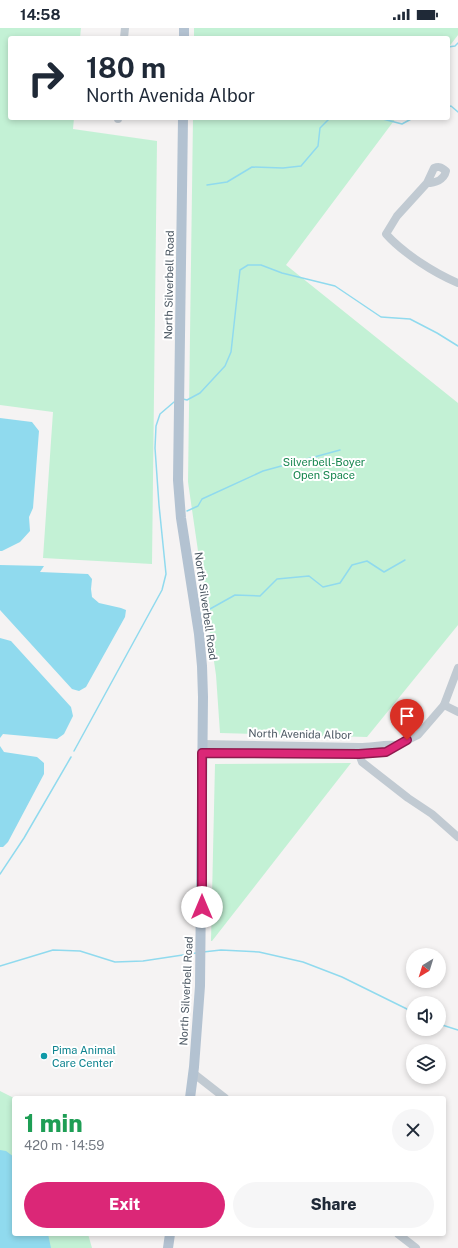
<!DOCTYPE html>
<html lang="en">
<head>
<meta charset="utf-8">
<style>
  body { margin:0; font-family:"Public Sans",sans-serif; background:#f6f6f7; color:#1f2937; height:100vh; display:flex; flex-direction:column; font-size:15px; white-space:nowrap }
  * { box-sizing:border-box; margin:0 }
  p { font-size:13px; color:#747a83 }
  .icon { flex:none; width:22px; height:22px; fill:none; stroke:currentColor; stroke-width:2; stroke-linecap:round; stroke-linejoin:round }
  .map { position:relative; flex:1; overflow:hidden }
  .details { position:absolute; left:12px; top:1068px; width:434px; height:140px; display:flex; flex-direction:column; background:#fff; border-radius:4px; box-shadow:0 2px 6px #0003 }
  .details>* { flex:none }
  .top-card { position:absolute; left:8px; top:8px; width:442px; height:84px; border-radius:4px; box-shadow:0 2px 6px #0003; background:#fff; color:#1f2937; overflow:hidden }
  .needle { width:26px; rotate:218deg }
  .tools { position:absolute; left:406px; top:920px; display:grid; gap:8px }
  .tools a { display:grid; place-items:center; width:40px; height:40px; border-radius:50%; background:#fff; box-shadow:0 2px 6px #0003; font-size:20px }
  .pin { position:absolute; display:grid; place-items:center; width:34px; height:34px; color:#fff; margin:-41px -17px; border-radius:50% 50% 50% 0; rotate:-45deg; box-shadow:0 0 4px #0007 }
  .pin .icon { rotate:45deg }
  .me { position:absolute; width:44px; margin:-22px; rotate:0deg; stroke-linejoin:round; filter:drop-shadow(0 0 3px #0008) }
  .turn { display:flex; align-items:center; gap:14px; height:84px; padding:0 12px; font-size:18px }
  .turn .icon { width:52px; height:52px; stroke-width:2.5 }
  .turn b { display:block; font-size:28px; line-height:34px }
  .round { display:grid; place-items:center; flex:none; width:42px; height:42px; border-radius:21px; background:#f6f6f7 }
  .overview { display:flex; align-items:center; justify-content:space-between; height:68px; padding:0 12px }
  h1 { font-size:24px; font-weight:800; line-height:30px; color:#1e9e55 }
  .action { display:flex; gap:8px; margin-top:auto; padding:8px 12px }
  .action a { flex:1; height:46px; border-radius:24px; background:#db2777; color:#fff; font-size:16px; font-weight:800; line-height:46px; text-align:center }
  .action a+a { background:#f6f6f7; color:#1f2937 }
  .status { display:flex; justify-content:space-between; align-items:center; height:28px; padding:0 20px; background:#fff; direction:ltr }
  .status svg { height:11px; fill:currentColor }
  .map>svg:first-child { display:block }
  .green { fill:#c3f1d5 }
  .water { fill:#90daee }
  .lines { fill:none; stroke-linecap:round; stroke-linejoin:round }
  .stream { stroke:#90daee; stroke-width:1.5 }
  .minor { stroke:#c1cad2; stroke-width:8 }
  .major { stroke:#b3c2d1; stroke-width:10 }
  .route-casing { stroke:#8e194d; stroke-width:10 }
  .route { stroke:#db2777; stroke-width:7 }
  .culture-dot { fill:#0f9aa8; stroke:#fff; stroke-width:1.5 }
  .labels { text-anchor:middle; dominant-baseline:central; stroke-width:4; stroke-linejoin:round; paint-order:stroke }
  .street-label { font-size:11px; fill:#4a5661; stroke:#fff }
  .park-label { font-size:11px; fill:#17864f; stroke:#fff }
  .culture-label { font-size:11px; fill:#0d838f; stroke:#fff; text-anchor:start }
</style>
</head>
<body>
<div class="status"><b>14:58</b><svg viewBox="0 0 49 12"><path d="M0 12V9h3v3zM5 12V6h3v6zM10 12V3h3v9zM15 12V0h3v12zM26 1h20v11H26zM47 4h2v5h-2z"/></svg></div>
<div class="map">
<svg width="458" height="1220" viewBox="0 0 458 1220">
  <rect width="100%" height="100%" fill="#f5f3f3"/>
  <!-- green -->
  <g class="green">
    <path d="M0,0h81l-1,10h-70v80h64l-1,11 84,12 -5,423 -109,-6 10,-146 -53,-7z"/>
    <path d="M194,0h264v7l-10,13v-10h-254z"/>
    <path d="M193,90h203l-110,147 172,138v222l-91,112 -147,-4 -4,-58 -28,-193z"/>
    <path d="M351,735l-139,178h-1l4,-177z"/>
    <path d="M0,1063l14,7v136h74l4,14h-92z"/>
  </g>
  <!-- water -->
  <g class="water">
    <path d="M0,390l32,4 7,9 -6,77 -4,9 1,14 -10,11 -18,9h-2z"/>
    <path d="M0,537l44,1 -4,6 48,2 4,5 -1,10 1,8 7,6 22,5 5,2 -1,7 -39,70 -7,4 -7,-2 -72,-79z"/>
    <path d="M0,610l11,3 60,66 2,9 -9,18 -7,5 -54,-5 -3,4z"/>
    <path d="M0,718l4,6 33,5 7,6v11l-36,68 -5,5h-3z"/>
    <path d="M0,1122l6,1 8,6v77h34l3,14h-51z"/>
  </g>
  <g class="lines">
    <!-- stream -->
    <g class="stream">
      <path d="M448,19l7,-1 3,-3"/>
      <path d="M448,79l3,-1 7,6"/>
      <path d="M379,90l23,6 11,-6"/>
      <path d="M207,157l20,-3 25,-15 31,1 18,-2 17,-20 2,-18 10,-10"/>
      <path d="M183,371l4,1 13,-7 25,-27 6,-14 9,-82 8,-5h13l21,8 53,13 46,31 29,2 27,14 21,13"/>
      <path d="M187,483l11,-5 4,-7 61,-28 77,-21"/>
      <path d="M201,586l34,-19 25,1 17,-17 32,-3 14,11 17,-4 12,-18 15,-4 17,11 21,-12"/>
      <path d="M74,723l88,-161 4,-16 -7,-69 -4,-57 1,-22 4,-12 14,-12"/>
      <path d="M0,846l24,-36 47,-81"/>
      <path d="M203,924l18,-2 38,2 44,10 39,15 71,35"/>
      <path d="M0,938l53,-16 27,1 35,11 28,-1 53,-8"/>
      <path d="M439,996l19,6"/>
    </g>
    <!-- minor -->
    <g class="minor">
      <path d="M124,10l1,-10"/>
      <path d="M118,91v-1"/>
      <path d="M427,155c8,0 17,-3 19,-12 -5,-4 -7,-5 -12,-3l-7,15 -30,33 -11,18c17,19 48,39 72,49"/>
      <path d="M444,677l14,7"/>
      <path d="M202,716l157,3c13,0 24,-3 37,-2"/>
      <path d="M359,722v4l3,8 46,36 24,16 26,23"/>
      <path d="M202,725l157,1 27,-3 32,-16 26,-30 14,-37"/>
      <path d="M193,1045l32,25"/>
      <path d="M398,1206l18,14"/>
    </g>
    <!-- major -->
    <g class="major">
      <path d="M184,10v-10"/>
      <path d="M183,90l-5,362 3,38 18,116 3,32 1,31 -3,289 -6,81 -4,31"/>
      <path d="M168,1220l2,-14"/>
    </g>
  </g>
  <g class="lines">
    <defs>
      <path id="route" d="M202,879v-154l157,1 27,-2 21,-12"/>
    </defs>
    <!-- route casing -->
    <use href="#route" class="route-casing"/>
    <!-- route -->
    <use href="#route" class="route"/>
  </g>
  <!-- markers -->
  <circle class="culture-dot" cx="44" cy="1028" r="4"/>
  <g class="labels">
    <!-- street labels -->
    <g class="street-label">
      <text transform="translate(169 257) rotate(-89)">North Silverbell Road</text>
      <text transform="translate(206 578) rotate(82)">North Silverbell Road</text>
      <text transform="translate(300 706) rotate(1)">North Avenida Albor</text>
      <text transform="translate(186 963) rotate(-87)">North Silverbell Road</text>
    </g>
    <!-- park labels -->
    <g class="park-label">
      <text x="324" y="434">Silverbell-Boyer<tspan x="324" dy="13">Open Space</tspan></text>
    </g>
    <!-- culture labels -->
    <g class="culture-label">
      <text x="52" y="1022">Pima Animal<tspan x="52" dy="13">Care Center</tspan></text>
    </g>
  </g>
</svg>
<div class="tools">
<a><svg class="needle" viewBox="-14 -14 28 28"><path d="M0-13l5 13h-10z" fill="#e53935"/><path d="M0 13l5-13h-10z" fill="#747a83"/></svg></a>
<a><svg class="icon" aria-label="sound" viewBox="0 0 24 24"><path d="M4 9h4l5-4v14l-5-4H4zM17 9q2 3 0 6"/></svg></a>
<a><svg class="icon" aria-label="layers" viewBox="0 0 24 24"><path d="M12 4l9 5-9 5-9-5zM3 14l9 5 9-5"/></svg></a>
</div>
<div class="pin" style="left:407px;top:712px;background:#d93025"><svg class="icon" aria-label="arrive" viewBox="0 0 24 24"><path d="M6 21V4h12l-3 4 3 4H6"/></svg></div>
<svg class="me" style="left:202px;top:879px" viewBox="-20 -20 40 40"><circle r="19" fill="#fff"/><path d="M0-13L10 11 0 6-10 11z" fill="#db2777"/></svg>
<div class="top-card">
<div class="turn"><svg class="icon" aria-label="right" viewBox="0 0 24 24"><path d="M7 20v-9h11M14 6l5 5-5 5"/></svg><div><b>180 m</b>North Avenida Albor</div></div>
</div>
<section class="details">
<div class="overview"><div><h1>1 min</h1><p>420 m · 14:59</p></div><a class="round"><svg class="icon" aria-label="close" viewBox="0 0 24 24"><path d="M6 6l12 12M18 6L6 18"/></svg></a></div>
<div class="action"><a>Exit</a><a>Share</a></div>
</section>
</div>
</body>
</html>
